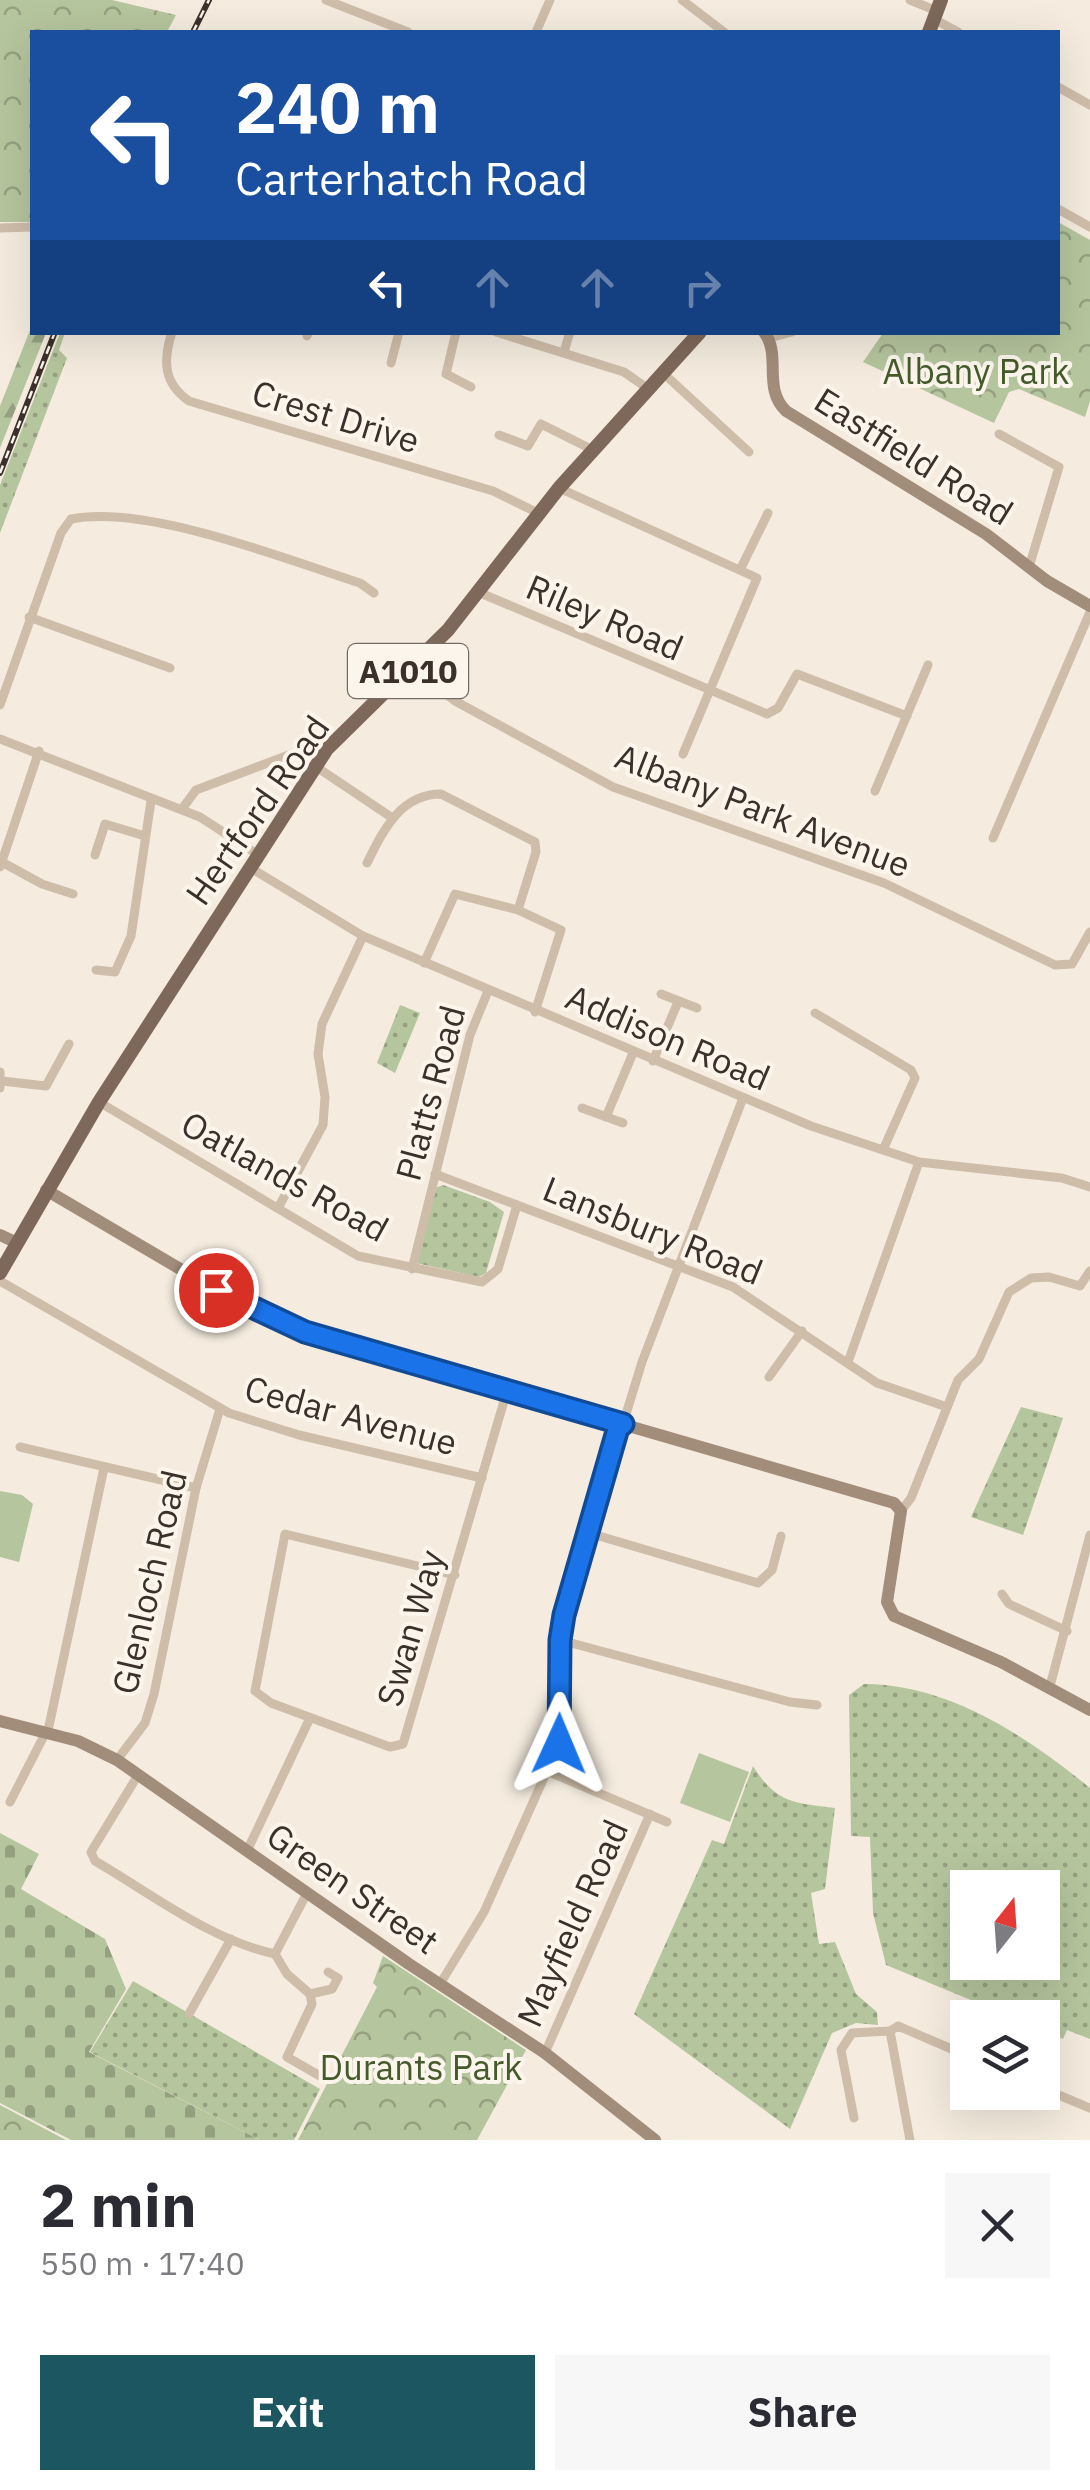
<!DOCTYPE html>
<html lang="en">
<head>
<meta charset="utf-8">
<style>
  body { margin:0; font-family:"IBM Plex Sans",sans-serif; background:#f7f7f7; color:#2b2b33; height:100vh; display:flex; flex-direction:column; font-size:38px; white-space:nowrap }
  * { box-sizing:border-box; margin:0 }
  p { font-size:32px; color:#7c7c81 }
  .icon { flex:none; width:55px; height:55px; fill:none; stroke:currentColor; stroke-width:2; stroke-linecap:round; stroke-linejoin:round }
  .map { position:relative; height:2140px; overflow:hidden }
  .drawer { display:flex; flex-direction:column; background:#fff; flex:1 }
  .drawer>* { flex:none }
  .guide { position:absolute; left:30px; top:30px; width:1030px; height:305px; border-radius:0px; box-shadow:0 10px 40px #0002; background:#1a4fa0; color:#fff; overflow:hidden }
  .needle { width:65px; rotate:17deg }
  .buttons { position:absolute; left:950px; top:1870px; display:grid; gap:20px }
  .buttons a { display:grid; place-items:center; width:110px; height:110px; border-radius:0px; background:#fff; box-shadow:0 10px 40px #0002; font-size:50px }
  .pin { position:absolute; display:grid; place-items:center; width:85px; height:85px; color:#fff; margin:-42px; border:5px solid #fff; border-radius:50%; box-shadow:0 2px 10px #0007 }
  .me { position:absolute; width:110px; margin:-55px; rotate:1deg; stroke-linejoin:round; filter:drop-shadow(0 0 8px #0008) }
  .turn { display:flex; align-items:center; gap:35px; height:210px; padding:0 40px; font-size:45px }
  .turn .icon { width:130px; height:130px; stroke-width:2.5 }
  .turn b { display:block; font-size:70px; line-height:85px }
  .lanes { display:flex; align-items:center; height:95px; padding:0 40px; background:#0003; justify-content:center; gap:50px; direction:ltr }
  .lanes .off { opacity:.35 }
  .round { display:grid; place-items:center; flex:none; width:105px; height:105px; border-radius:0px; background:#f7f7f7 }
  .headline { display:flex; align-items:center; justify-content:space-between; height:170px; padding:0 40px }
  h1 { font-size:60px; font-weight:800; line-height:75px }
  .primary-button { display:flex; gap:20px; margin-top:auto; padding:20px 40px }
  .primary-button a { flex:1; height:115px; border-radius:0px; background:#1c5660; color:#fff; font-size:40px; font-weight:800; line-height:115px; text-align:center }
  .primary-button a+a { background:#f7f7f7; color:#2b2b33 }
  .map>svg:first-child { display:block }
  .grass { fill:url(#grass-dots); fill-rule:evenodd }
  .forest { fill:url(#forest-firs) }
  .cemetery { fill:url(#cemetery-stones) }
  .park { fill:url(#park-crowns) }
  .pitch { fill:#b5c59d }
  .lines { fill:none; stroke-linecap:round; stroke-linejoin:round }
  .street { stroke:#cebda9; stroke-width:9 }
  .secondary { stroke:#a28c7a; stroke-width:12 }
  .primary { stroke:#7e685a; stroke-width:14 }
  .rail-casing { stroke:#3b302a; stroke-width:6 }
  .rail { stroke:#fbf5ec; stroke-width:2.5; stroke-dasharray:8; stroke-linecap:butt }
  .route-casing { stroke:#114b97; stroke-width:25 }
  .route { stroke:#1a73e8; stroke-width:18 }
  .labels { text-anchor:middle; dominant-baseline:central; stroke-width:8; stroke-linejoin:round; paint-order:stroke }
  .shield { fill:#fbf5ec; stroke:#756b64; stroke-width:2.5 }
  .shield-label { font-size:32px; font-weight:bold; fill:#3b302a }
  .park-label { font-size:35px; fill:#465b2b; stroke:#fbf5ec }
  .street-label { font-size:35px; fill:#3b302a; stroke:#fbf5ec }
</style>
</head>
<body>
<div class="map">
<svg width="1090" height="2140" viewBox="0 0 1090 2140">
  <defs>
    <pattern id="grass-dots" width="8" height="8" patternUnits="userSpaceOnUse" patternTransform="scale(2.5)"><rect width="8" height="8" fill="#b5c59d"/><path d="M2 2h.1M6 6h.1" fill="none" stroke="#94a080" stroke-width="1.8" stroke-linecap="round"/></pattern>
    <pattern id="forest-firs" width="22" height="20" patternUnits="userSpaceOnUse" patternTransform="scale(2.5)"><rect width="22" height="20" fill="#b5c59d"/><path d="M5 1l3.5 6h-7zM16 11l3.5 6h-7z" fill="#94a080"/></pattern>
    <pattern id="cemetery-stones" width="16" height="16" patternUnits="userSpaceOnUse" patternTransform="scale(2.5)"><rect width="16" height="16" fill="#b5c59d"/><path d="M2 7V4a2 2 0 0 1 4 0v3zM10 15v-3a2 2 0 0 1 4 0v3z" fill="#94a080"/></pattern>
    <pattern id="park-crowns" width="20" height="18" patternUnits="userSpaceOnUse" patternTransform="scale(2.5)"><rect width="20" height="18" fill="#b5c59d"/><path d="M2 6a3 3 0 1 1 6 0M12 15a3 3 0 1 1 6 0" fill="none" stroke="#94a080"/></pattern>
  </defs>
  <rect width="100%" height="100%" fill="#f5ecdf"/>
  <!-- grass -->
  <g class="grass">
    <path d="M60,333h5l-6,17 8,8 -67,175v-48z"/>
    <path d="M400,1005l20,8 -25,60 -18,-10z"/>
    <path d="M443,1185l47,17 14,10 -18,61 -7,4 -63,-14 19,-75z"/>
    <path d="M1021,1407l42,11 -40,117 -52,-18z"/>
    <path d="M864,1684c85,0 162,52 226,104v251l-23,-9 -4,9 -20,-9 -1,-12 -30,-1 -126,-52 -13,-52 -3,-76 -19,-1 -2,-141zM968,1888h74v74h-74z"/>
    <path d="M753,1766c23,37 41,37 82,42l-10,81 -14,4 8,51 16,-2 21,52 21,18 1,13 -22,-2 -24,10 -42,96 -156,-115 78,-174 12,4z"/>
    <path d="M133,1981l187,108 -26,51h-34l-170,-88z"/>
  </g>
  <!-- forest -->
  <path class="forest" d="M32,325v7l14,1 -46,115v-42z"/>
  <!-- cemetery -->
  <path class="cemetery" d="M0,1833l39,21 -18,35 84,50 21,50 -37,63 171,88h-189l-71,-37z"/>
  <!-- park -->
  <g class="park">
    <path d="M0,0h112l64,15 -9,17h-135v190h-32z"/>
    <path d="M1058,222l32,18v161l-5,16 -66,-28 -10,3 -15,31 -131,-61 20,-29 175,-1z"/>
    <path d="M383,1956l143,94 -49,90h-179l79,-153 -4,-4z"/>
    <path d="M0,2105l66,35h-66z"/>
  </g>
  <!-- pitch -->
  <g class="pitch">
    <path d="M0,1491l22,4 11,9 -14,58 -19,-5z"/>
    <path d="M699,1753l50,19 -19,50 -50,-19z"/>
  </g>
  <g class="lines">
    <!-- street -->
    <g class="street">
      <path d="M326,0l82,32"/>
      <path d="M682,0l42,32"/>
      <path d="M910,0l27,11"/>
      <path d="M934,19l24,13"/>
      <path d="M536,32l14,-32"/>
      <path d="M1058,87l32,18"/>
      <path d="M1058,209l32,18"/>
      <path d="M0,228l32,-1"/>
      <path d="M172,332c-9,28 -9,51 17,69l304,90 45,22"/>
      <path d="M456,332l-10,42 25,13"/>
      <path d="M496,332l128,40 23,16"/>
      <path d="M307,336l1,-4"/>
      <path d="M769,338l23,-6"/>
      <path d="M564,352l6,-20"/>
      <path d="M391,363l8,-31"/>
      <path d="M662,372l87,80"/>
      <path d="M999,434l60,33 -30,100"/>
      <path d="M499,435l29,11 13,-22 52,26"/>
      <path d="M559,488l198,90 -74,176"/>
      <path d="M741,568l27,-55"/>
      <path d="M478,592l289,122 11,-6 19,-34 110,42"/>
      <path d="M29,617l141,51"/>
      <path d="M411,667l44,34 158,86 271,96 171,82 17,-1 18,-32"/>
      <path d="M0,705l61,-172 10,-14c76,-15 214,40 289,64l14,10"/>
      <path d="M0,739l200,78 57,37"/>
      <path d="M315,766l76,51"/>
      <path d="M875,791l53,-126"/>
      <path d="M182,809l14,-19 114,-43 17,2"/>
      <path d="M993,838l97,-226"/>
      <path d="M95,855l10,-31 40,12"/>
      <path d="M0,861l42,23 31,10"/>
      <path d="M367,863c16,-32 33,-69 74,-69l94,48 1,10 -18,58"/>
      <path d="M0,867l39,-116"/>
      <path d="M249,867l114,69 448,190 108,36 143,16 28,9"/>
      <path d="M424,963l31,-69 63,16 43,20 -26,82"/>
      <path d="M96,970l19,2 16,-36 20,-135"/>
      <path d="M661,994l36,14"/>
      <path d="M815,1013l96,57 4,8 -32,72"/>
      <path d="M653,1061l25,-59"/>
      <path d="M0,1072v16"/>
      <path d="M2,1081l44,5 23,-42"/>
      <path d="M99,1102l259,154 124,26 16,-13 19,-64"/>
      <path d="M582,1108l41,15"/>
      <path d="M606,1117l27,-64"/>
      <path d="M435,1174l298,113 144,96 70,24"/>
      <path d="M278,1208l45,-83 2,-28 -7,-43 4,-30 41,-88"/>
      <path d="M412,1269l58,-234 18,-44"/>
      <path d="M0,1281l229,132 70,22 183,43"/>
      <path d="M848,1362l71,-200"/>
      <path d="M769,1377l33,-46"/>
      <path d="M20,1447l176,41"/>
      <path d="M901,1511l10,-13 47,-118 21,-21 30,-67 22,-14 18,-1 31,9 10,-15"/>
      <path d="M589,1533l169,50 14,-13 9,-34"/>
      <path d="M455,1575l-170,-41 -30,157 16,12 119,44 13,-3 104,-353"/>
      <path d="M1002,1594l7,10 58,27"/>
      <path d="M560,1640l230,62 27,3"/>
      <path d="M1050,1686l40,-151"/>
      <path d="M117,1760l28,-37 9,-29 42,-206 24,-79"/>
      <path d="M549,1772l118,50"/>
      <path d="M138,1775l-47,77 4,9c57,33 115,79 180,93l32,-61"/>
      <path d="M10,1802l39,-76 55,-258"/>
      <path d="M247,1851l63,-133"/>
      <path d="M275,1954l12,20 23,20 2,10 -25,53 33,19"/>
      <path d="M440,1984l44,-72 75,-168 1,-104 4,-25 54,-187 5,-4 19,-62 101,-264"/>
      <path d="M310,1994l22,-5 6,-11 -10,-6"/>
      <path d="M189,2014l42,-75"/>
      <path d="M890,2031l20,109"/>
      <path d="M545,2053l105,-239"/>
      <path d="M1042,2088l48,20"/>
      <path d="M854,2118l-13,-68 11,-17 38,-2 8,-5 70,30"/>
    </g>
    <!-- secondary -->
    <g class="secondary">
      <path d="M764,332c18,23 -2,56 22,79l200,123 61,47 43,25"/>
      <path d="M46,1190l170,100 89,42 589,171 7,8 -14,91 7,14 107,46 89,48"/>
      <path d="M0,1235l15,7"/>
      <path d="M0,1721l78,20 39,19 292,204 136,89 110,87"/>
    </g>
    <!-- primary -->
    <g class="primary">
      <path d="M929,32l12,-32"/>
      <path d="M0,1273l99,-171 228,-353 121,-119 111,-142 141,-156"/>
    </g>
    <defs>
      <g id="rail">
        <path d="M193,32l16,-32"/>
        <path d="M0,473l55,-141"/>
      </g>
    </defs>
    <!-- rail casing -->
    <use href="#rail" class="rail-casing"/>
    <!-- rail -->
    <use href="#rail" class="rail"/>
  </g>
  <g class="lines">
    <defs>
      <path id="route" d="M216,1290l89,42 318,92 -5,4 -54,187 -4,25 -1,104"/>
    </defs>
    <!-- route casing -->
    <use href="#route" class="route-casing"/>
    <!-- route -->
    <use href="#route" class="route"/>
  </g>
  <g class="labels">
    <!-- shield labels -->
    <rect class="shield" x="348" y="644" width="120" height="54" rx="8"/>
    <g class="shield-label">
      <text x="408" y="671">A1010</text>
    </g>
    <!-- park labels -->
    <g class="park-label">
      <text x="976" y="371">Albany Park</text>
      <text x="421" y="2067">Durants Park</text>
    </g>
    <!-- street labels -->
    <g class="street-label">
      <text transform="translate(336 416) rotate(17)">Crest Drive</text>
      <text transform="translate(914 456) rotate(32)">Eastfield Road</text>
      <text transform="translate(605 617) rotate(23)">Riley Road</text>
      <text transform="translate(257 810) rotate(-55)">Hertford Road</text>
      <text transform="translate(763 810) rotate(21)">Albany Park Avenue</text>
      <text transform="translate(668 1037) rotate(23)">Addison Road</text>
      <text transform="translate(430 1093) rotate(-75)">Platts Road</text>
      <text transform="translate(285 1176) rotate(29)">Oatlands Road</text>
      <text transform="translate(653 1230) rotate(22)">Lansbury Road</text>
      <text transform="translate(351 1415) rotate(15)">Cedar Avenue</text>
      <text transform="translate(149 1582) rotate(-77)">Glenloch Road</text>
      <text transform="translate(410 1628) rotate(-74)">Swan Way</text>
      <text transform="translate(353 1888) rotate(35)">Green Street</text>
      <text transform="translate(572 1923) rotate(-66)">Mayfield Road</text>
    </g>
  </g>
</svg>
<div class="buttons">
<a><svg class="needle" viewBox="-14 -14 28 28"><path d="M0-13l5 13h-10z" fill="#e53935"/><path d="M0 13l5-13h-10z" fill="#7c7c81"/></svg></a>
<a><svg class="icon" aria-label="layers" viewBox="0 0 24 24"><path d="M12 4l9 5-9 5-9-5zM3 14l9 5 9-5"/></svg></a>
</div>
<div class="pin" style="left:216px;top:1290px;background:#d93025"><svg class="icon" aria-label="arrive" viewBox="0 0 24 24"><path d="M6 21V4h12l-3 4 3 4H6"/></svg></div>
<svg class="me" style="left:559px;top:1744px" viewBox="-20 -20 40 40"><path d="M0-17L14 15 0 8-14 15z" fill="#1a73e8" stroke="#fff" stroke-width="4"/></svg>
<div class="guide">
<div class="turn"><svg class="icon" aria-label="left" viewBox="0 0 24 24"><path d="M17 20v-9H6M10 6l-5 5 5 5"/></svg><div><b>240 m</b>Carterhatch Road</div></div>
<div class="lanes"><svg class="icon" aria-label="left" viewBox="0 0 24 24"><path d="M17 20v-9H6M10 6l-5 5 5 5"/></svg><svg class="icon off" aria-label="ahead" viewBox="0 0 24 24"><path d="M12 20V5M6 11l6-6 6 6"/></svg><svg class="icon off" aria-label="ahead" viewBox="0 0 24 24"><path d="M12 20V5M6 11l6-6 6 6"/></svg><svg class="icon off" aria-label="right" viewBox="0 0 24 24"><path d="M7 20v-9h11M14 6l5 5-5 5"/></svg></div>
</div>
</div>
<section class="drawer">
<div class="headline"><div><h1>2 min</h1><p>550 m · 17:40</p></div><a class="round"><svg class="icon" aria-label="close" viewBox="0 0 24 24"><path d="M6 6l12 12M18 6L6 18"/></svg></a></div>
<div class="primary-button"><a>Exit</a><a>Share</a></div>
</section>
</body>
</html>
